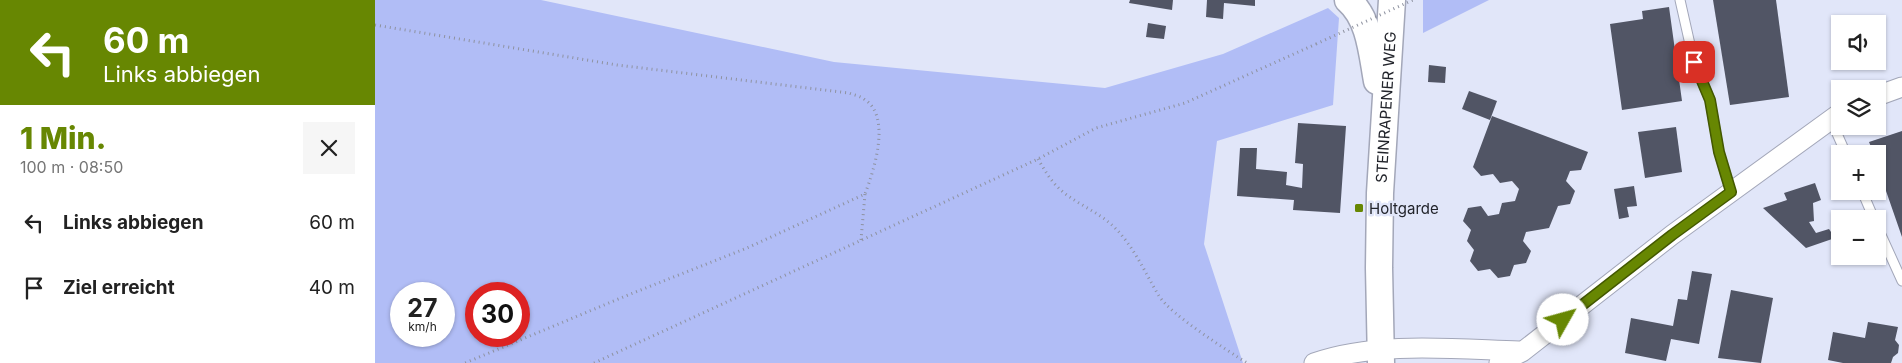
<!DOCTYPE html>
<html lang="de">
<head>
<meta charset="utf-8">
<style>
  body { margin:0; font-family:Inter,sans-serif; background:#f6f6f6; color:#222; height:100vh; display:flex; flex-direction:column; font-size:19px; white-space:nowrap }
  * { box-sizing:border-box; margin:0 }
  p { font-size:16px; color:#767676 }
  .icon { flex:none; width:28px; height:28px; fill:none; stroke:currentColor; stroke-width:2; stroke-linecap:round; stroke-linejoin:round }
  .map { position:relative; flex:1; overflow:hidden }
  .details { display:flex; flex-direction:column; background:#fff; width:375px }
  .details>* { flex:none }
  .guide { background:#678702; color:#fff; overflow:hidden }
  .buttons { position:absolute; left:1456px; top:15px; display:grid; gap:10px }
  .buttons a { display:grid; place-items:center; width:55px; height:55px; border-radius:0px; background:#fff; box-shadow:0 1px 4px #0004; font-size:25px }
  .speed { position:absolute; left:15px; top:282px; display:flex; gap:10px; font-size:25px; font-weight:700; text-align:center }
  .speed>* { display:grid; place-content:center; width:65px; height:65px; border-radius:50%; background:#fff; box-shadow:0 1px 4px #0004; line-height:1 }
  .speed small { font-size:12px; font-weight:400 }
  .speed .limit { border:8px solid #d22; background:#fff; color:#111 }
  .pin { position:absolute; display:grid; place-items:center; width:42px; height:42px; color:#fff; margin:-21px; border-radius:10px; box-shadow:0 2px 8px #0006 }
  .me { position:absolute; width:55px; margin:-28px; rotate:52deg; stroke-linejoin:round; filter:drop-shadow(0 0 4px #0008) }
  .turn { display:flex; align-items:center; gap:18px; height:105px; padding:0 20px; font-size:22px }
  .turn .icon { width:65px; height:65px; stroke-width:2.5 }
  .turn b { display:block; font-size:35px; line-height:42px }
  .round { display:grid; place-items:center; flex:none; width:52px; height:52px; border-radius:0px; background:#f6f6f6 }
  .head { display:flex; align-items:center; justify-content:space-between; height:85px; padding:0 20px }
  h1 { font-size:30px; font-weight:800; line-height:38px; color:#678702 }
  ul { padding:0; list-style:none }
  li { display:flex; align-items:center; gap:15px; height:65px; padding:0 20px }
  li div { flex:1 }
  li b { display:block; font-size:19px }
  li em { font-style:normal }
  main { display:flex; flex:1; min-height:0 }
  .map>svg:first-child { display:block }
  .green { fill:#b1bdf6; fill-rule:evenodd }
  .building { fill:#515565 }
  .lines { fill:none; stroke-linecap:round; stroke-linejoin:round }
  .lane-casing { stroke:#a3a7b9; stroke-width:11 }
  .street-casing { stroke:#a3a7b9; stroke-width:21 }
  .secondary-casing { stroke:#a3a7b9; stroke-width:29 }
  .path { stroke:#8e92a0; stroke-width:3; stroke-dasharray:1 4; stroke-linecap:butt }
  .lane { stroke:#fff; stroke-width:9 }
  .street { stroke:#fff; stroke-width:19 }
  .secondary { stroke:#fff; stroke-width:26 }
  .path-bridge { stroke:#8e92a0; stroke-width:3; stroke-dasharray:1 4; stroke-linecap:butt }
  .route-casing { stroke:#435801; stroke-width:12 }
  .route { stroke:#678702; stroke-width:9 }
  .poi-dot { fill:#678702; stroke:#e1e6f9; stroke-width:2 }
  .labels { text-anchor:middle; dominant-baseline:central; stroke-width:5; stroke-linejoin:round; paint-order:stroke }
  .street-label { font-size:15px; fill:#22242b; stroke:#e1e6f9 }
  .poi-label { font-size:15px; fill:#22242b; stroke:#e1e6f9; text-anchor:start }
</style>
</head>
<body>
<main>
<section class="details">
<div class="guide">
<div class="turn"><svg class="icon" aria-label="left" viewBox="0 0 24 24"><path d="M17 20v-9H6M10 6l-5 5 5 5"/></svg><div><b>60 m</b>Links abbiegen</div></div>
</div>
<div class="head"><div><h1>1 Min.</h1><p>100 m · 08:50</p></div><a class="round"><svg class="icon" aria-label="close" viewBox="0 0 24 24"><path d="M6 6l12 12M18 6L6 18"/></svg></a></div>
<ul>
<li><svg class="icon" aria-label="left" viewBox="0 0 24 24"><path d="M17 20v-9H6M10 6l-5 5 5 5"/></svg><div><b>Links abbiegen</b></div><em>60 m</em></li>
<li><svg class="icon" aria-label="arrive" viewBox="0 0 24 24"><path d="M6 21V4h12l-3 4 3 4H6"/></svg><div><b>Ziel erreicht</b></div><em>40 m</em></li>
</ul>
</section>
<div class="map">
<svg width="1527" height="363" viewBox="0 0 1527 363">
  <rect width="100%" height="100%" fill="#e1e6f9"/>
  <!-- green -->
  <g class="green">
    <path d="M0,0h166l293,62 271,26 118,-34 105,-46 11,10 -6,87 -116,36 -13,103 39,119h-868zM26,294h43v42h-43zM101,294h43v42h-43z"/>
    <path d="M1048,0h66l-66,33z"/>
  </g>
  <!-- building -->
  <g class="building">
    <path d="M755,0h43l-1,10 -43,-7z"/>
    <path d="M832,0h48v6l-31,-3 -1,16 -17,-2z"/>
    <path d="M1338,0h63l13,97 -59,8z"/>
    <path d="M1294,7l13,94 -60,9 -12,-86 33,-5 -1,-8z"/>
    <path d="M773,23l18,3 -2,13 -18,-2z"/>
    <path d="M1054,65l17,2 -1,16 -17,-1z"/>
    <path d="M1094,91l28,10 -7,19 -28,-11z"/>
    <path d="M1117,116l96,36 -7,18 -11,1 -4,10 9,10 -5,13 -12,2 -9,22 -23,4 -3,9 8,10 -5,12 -12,2 -4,11 -12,2 -8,-9 -12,2 -8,-10 4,-11 -7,-9 4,-11 -8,-9 5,-13 13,-2 7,10 11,-2 3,-11 13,-2 4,-12 -7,-8 -12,2 -7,-9 -12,2 -8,-9z"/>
    <path d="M923,123l48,3 -6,87 -47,-3 1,-10 -57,-4 3,-48h17l-1,21 31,3 -1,13 16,3 1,-24 -8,-1z"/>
    <path d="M1301,127l6,45 -37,6 -7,-46z"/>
    <path d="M1527,131v106l-25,-72v-11h-3l-5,-12z"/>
    <path d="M1440,183l6,17 -8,3 1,18 -5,1 7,11 13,-4 6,9 -29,10 -43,-40 24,-8 -3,-7z"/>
    <path d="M1259,186l3,20 -10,1 2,10 -10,2 -5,-30z"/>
    <path d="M1317,271l20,3 -13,70 -28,-5 -5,22 -41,-8 6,-35 42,8 5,-27 9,1z"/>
    <path d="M1356,290l42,8 -12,65 -43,-5z"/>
    <path d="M1493,322l30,5 -3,13 4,5 -1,8 -5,4 -2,6h-48l-15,-3 5,-28 32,6z"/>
  </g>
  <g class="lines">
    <defs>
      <g id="lane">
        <path d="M1305,0l14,62 16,38 9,52 12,40"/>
        <path d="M1456,120l15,34"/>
        <path d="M1487,191l12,28"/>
        <path d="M1502,226l25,55"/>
      </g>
      <g id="street">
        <path d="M1502,96l25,-9"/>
        <path d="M939,363c62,-22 140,-14 205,-12"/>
        <path d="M1124,363l23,-11 150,-117 168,-122"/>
      </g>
      <g id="secondary">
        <path d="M973,0c22,19 24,54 29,81"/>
        <path id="s1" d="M1006,363l-2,-95 1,-75 12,-193"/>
      </g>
    </defs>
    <!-- lane casing -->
    <use href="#lane" class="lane-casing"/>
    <!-- street casing -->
    <use href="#street" class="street-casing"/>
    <!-- secondary casing -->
    <use href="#secondary" class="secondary-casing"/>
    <!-- path -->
    <g class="path">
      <path d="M0,25l242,40 232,28c5,2 11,3 15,6 28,17 10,71 1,95l-118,54 -119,47 -163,68"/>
      <path d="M663,159c7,12 14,24 25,33 16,13 35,20 50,34 21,20 32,47 46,70 12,19 68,54 88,67"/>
      <path d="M486,240l4,-46"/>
      <path d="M219,363l444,-204 58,-31 89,-25 131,-59"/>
    </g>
    <!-- lane -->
    <use href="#lane" class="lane"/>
    <!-- street -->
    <use href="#street" class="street"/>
    <!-- secondary -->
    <use href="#secondary" class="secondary"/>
    <!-- path-bridge -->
    <path class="path-bridge" d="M941,44l97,-44"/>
  </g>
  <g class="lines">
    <defs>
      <path id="route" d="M1188,320l109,-85 59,-43 -12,-40 -9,-52 -16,-38"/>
    </defs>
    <!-- route casing -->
    <use href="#route" class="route-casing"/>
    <!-- route -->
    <use href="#route" class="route"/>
  </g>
  <!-- markers -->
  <rect class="poi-dot" x="979" y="203" width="10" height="10" rx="2.5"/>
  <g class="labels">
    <!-- street labels -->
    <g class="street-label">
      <text stroke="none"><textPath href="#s1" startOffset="256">STEINRAPENER WEG</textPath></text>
    </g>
    <!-- poi labels -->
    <g class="poi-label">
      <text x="994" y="208">Holtgarde</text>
    </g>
  </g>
</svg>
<div class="buttons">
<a><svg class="icon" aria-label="sound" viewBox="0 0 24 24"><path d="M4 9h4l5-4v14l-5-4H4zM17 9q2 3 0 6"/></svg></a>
<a><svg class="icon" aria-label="layers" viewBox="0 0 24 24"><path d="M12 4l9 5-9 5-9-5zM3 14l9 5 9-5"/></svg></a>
<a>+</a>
<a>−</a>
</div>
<div class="speed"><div>27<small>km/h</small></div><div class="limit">30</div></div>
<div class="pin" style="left:1319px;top:62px;background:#d93025"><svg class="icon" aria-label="arrive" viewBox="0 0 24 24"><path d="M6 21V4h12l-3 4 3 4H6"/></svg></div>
<svg class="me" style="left:1188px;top:320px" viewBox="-20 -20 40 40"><circle r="19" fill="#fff"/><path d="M0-13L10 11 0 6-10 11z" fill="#678702"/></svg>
</div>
</main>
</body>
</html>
